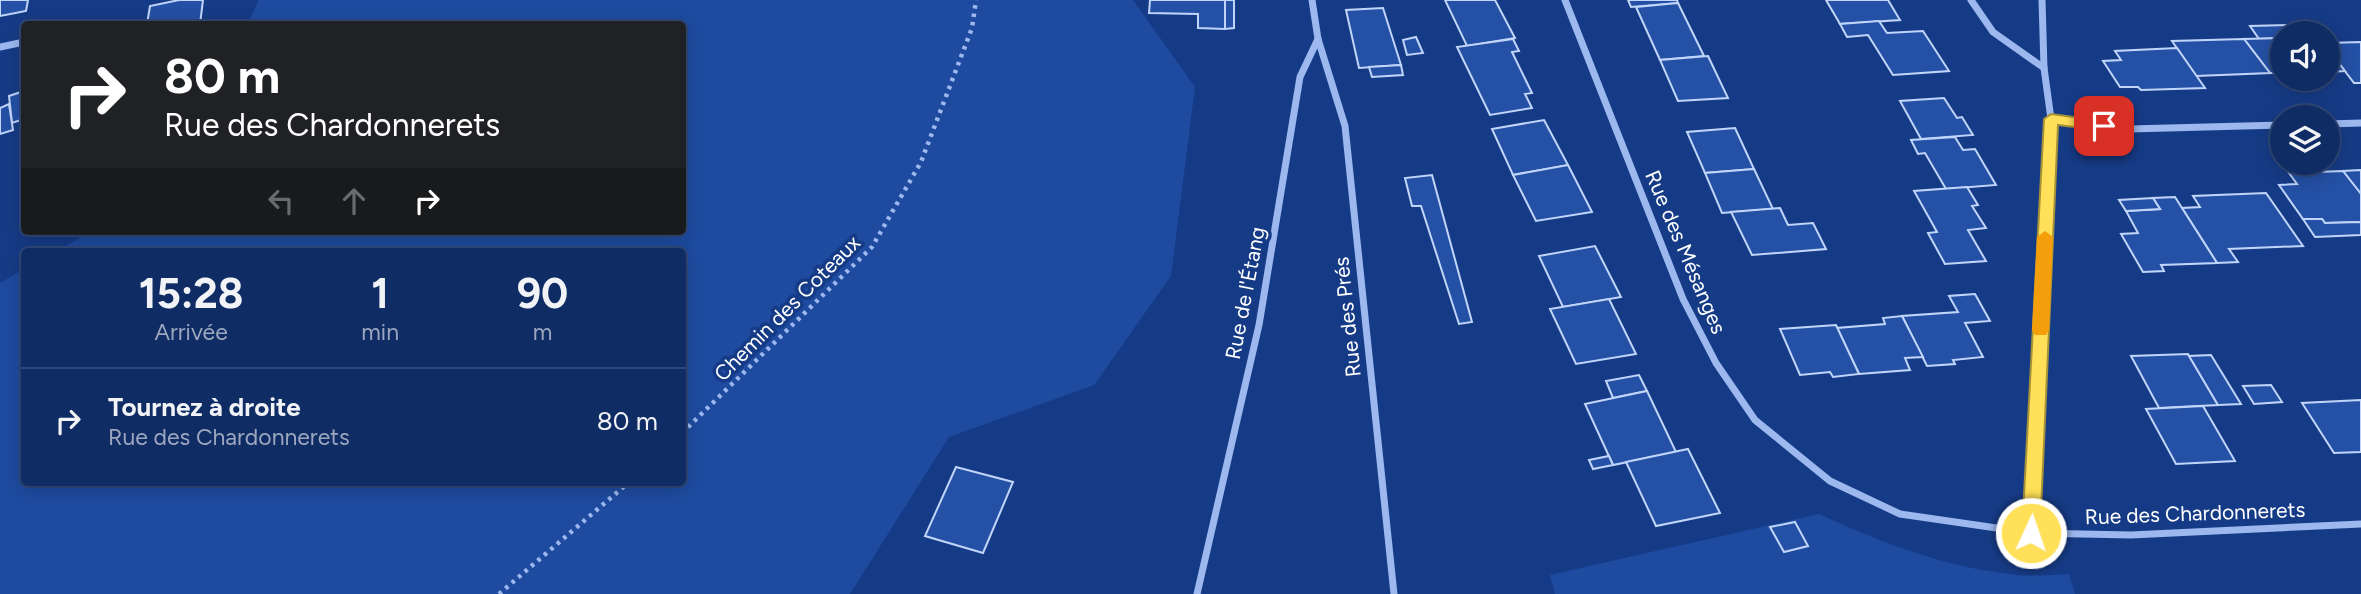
<!DOCTYPE html>
<html lang="fr">
<head>
<meta charset="utf-8">
<style>
  body { margin:0; font-family:Figtree,sans-serif; background:#19346a; color:#f1f3f6; height:100vh; display:flex; flex-direction:column; font-size:26px; white-space:nowrap }
  * { box-sizing:border-box; margin:0 }
  p { font-size:23px; color:#9ca7bf }
  .icon { flex:none; width:38px; height:38px; fill:none; stroke:currentColor; stroke-width:2; stroke-linecap:round; stroke-linejoin:round }
  .map { position:relative; flex:1; overflow:hidden }
  .panel { position:absolute; left:21px; top:248px; width:665px; height:238px; display:flex; flex-direction:column; background:#102c64; border-radius:7px; box-shadow:0 4px 18px #0003,0 0 0 2px #304878 }
  .panel>* { flex:none }
  .guide { position:absolute; left:21px; top:21px; width:665px; height:214px; border-radius:7px; box-shadow:0 4px 18px #0003,0 0 0 2px #304878; background:#202124; color:#fff; overflow:hidden }
  .buttons { position:absolute; left:2270px; top:21px; display:grid; gap:14px }
  .buttons a { display:grid; place-items:center; width:70px; height:70px; border-radius:50%; background:#102c64; box-shadow:0 4px 18px #0003,0 0 0 2px #304878; font-size:35px }
  .pin { position:absolute; display:grid; place-items:center; width:60px; height:60px; color:#fff; margin:-30px; border-radius:14px; box-shadow:0 4px 10px #0006 }
  .me { position:absolute; width:77px; margin:-38px; rotate:3deg; stroke-linejoin:round; filter:drop-shadow(0 0 5px #0008) }
  .turn { display:flex; align-items:center; gap:24px; height:147px; padding:0 28px; font-size:32px }
  .turn .icon { width:91px; height:91px; stroke-width:2.5 }
  .turn b { display:block; font-size:49px; line-height:60px }
  .lanes { display:flex; align-items:center; height:66px; padding:0 28px; background:#0003; justify-content:center; gap:35px; direction:ltr }
  .lanes .off { opacity:.35 }
  .eta { display:flex; justify-content:space-evenly; align-items:center; height:119px; text-align:center }
  .eta b { font-size:42px; font-weight:700; line-height:49px }
  ul { padding:0; list-style:none }
  li { display:flex; align-items:center; gap:21px; height:105px; padding:0 28px; border-top:2px solid #304878 }
  li div { flex:1 }
  li b { display:block; font-size:26px }
  li em { font-style:normal }
  .map>svg:first-child { display:block }
  .green { fill:#1e4ba0 }
  .building { fill:#2450a5; stroke:#c1d5fa; stroke-width:2 }
  .lines { fill:none; stroke-linecap:round; stroke-linejoin:round }
  .path { stroke:#9cb8ee; stroke-width:4.5; stroke-dasharray:3.5 5; stroke-linecap:butt }
  .street { stroke:#9cb8ee; stroke-width:7 }
  .route { fill:#ffe058; stroke:#a69239; stroke-width:2 }
  .slow { fill:#f59e0b }
  .labels { text-anchor:middle; dominant-baseline:central; stroke-width:7; stroke-linejoin:round; paint-order:stroke }
  .street-label { font-size:21px; fill:#fff; stroke:#163b86 }
</style>
</head>
<body>
<div class="map">
<svg width="2361" height="594" viewBox="0 0 2361 594">
  <rect width="100%" height="100%" fill="#163b86"/>
  <!-- green -->
  <g class="green">
    <path d="M259,0h874l62,87 -24,189 -77,109 -145,52 -99,157h-850v-311l24,-14v214h658v-231h-627l37,-21h590v-207h-435z"/>
    <path d="M1819,514c61,28 123,52 190,60 19,3 40,1 60,0l6,20h-520l-5,-19z"/>
  </g>
  <!-- building -->
  <g class="building">
    <path d="M0,0h28l-2,11 -26,5z"/>
    <path d="M179,0h24l-3,24h-53l3,-18z"/>
    <path d="M1150,0h75v29l-27,-1v-14l-49,-1z"/>
    <path d="M1225,0h9v28l-9,1z"/>
    <path d="M1445,0h50l20,38 -48,8z"/>
    <path d="M1628,0h49l1,3 -47,4z"/>
    <path d="M1826,0h62l12,20 -60,4z"/>
    <path d="M1678,3l26,53 -44,4 -24,-53z"/>
    <path d="M1383,8l18,57 -42,3 -13,-58z"/>
    <path d="M1879,21l8,12 36,-2 26,40 -56,4 -25,-40 -21,2 -7,-13z"/>
    <path d="M2289,25l6,8h-13v5l-23,1 -9,-13z"/>
    <path d="M1416,37l7,16 -16,2 -4,-15z"/>
    <path d="M2282,38v35h-12l-26,-34z"/>
    <path d="M1513,39l6,12 -7,1 20,41 -7,1 7,14 -42,7 -33,-68z"/>
    <path d="M2244,39l26,34 -74,3 -24,-35z"/>
    <path d="M2361,42v41h-7l-26,-34v-6z"/>
    <path d="M2177,48l28,40 -64,2 -3,-3h-18l-17,-26 18,-1 -6,-9z"/>
    <path d="M2328,49l17,22 -17,1z"/>
    <path d="M1708,56l20,42 -50,3 -18,-41z"/>
    <path d="M1401,65l2,10 -31,2 -3,-10z"/>
    <path d="M24,91v28l-12,4 -3,-27z"/>
    <path d="M1944,98l13,20 5,-1 11,18 -52,4 -21,-38z"/>
    <path d="M9,104l4,26 -13,4v-26z"/>
    <path d="M1544,120l24,45 -55,10 -21,-46z"/>
    <path d="M1735,128l19,41 -49,4 -18,-41z"/>
    <path d="M1955,137l8,13 12,-1 21,36 -50,4 -21,-36 -7,1 -7,-14z"/>
    <path d="M1568,165l24,47 -56,9 -23,-46z"/>
    <path d="M1754,169l19,40 -51,4 -17,-40z"/>
    <path d="M2361,170v24l-18,-23z"/>
    <path d="M2343,171l18,23v28l-36,1 -3,-4h-19l-24,-34 18,-1 -8,-11z"/>
    <path d="M1432,175l40,147 -13,2 -38,-118h-9l-7,-28z"/>
    <path d="M1967,187l11,18 -6,1 14,22 -18,2 18,31 -41,3 -17,-31 9,-1 -23,-41z"/>
    <path d="M2266,193l37,53 -74,3 9,13 -21,1 -35,-55 18,-1 -7,-11z"/>
    <path d="M2175,197l42,66 -56,2 3,6 -21,1 -22,-38 17,-1 -12,-22 34,-2 -7,-11z"/>
    <path d="M2153,198l7,11 -34,2 -7,-11z"/>
    <path d="M1780,208l8,17 25,-2 13,26 -74,6 -21,-43z"/>
    <path d="M2303,219h19l3,4 36,-1v13l-46,2z"/>
    <path d="M1595,246l26,51 -58,10 -24,-51z"/>
    <path d="M1975,294l15,27 -25,2 18,34 -30,3 2,4 -28,2 -25,-50 56,-4 -9,-16z"/>
    <path d="M1609,299l27,55 -60,10 -26,-55z"/>
    <path d="M1902,316l21,41 -18,1 5,12 -51,4 -22,-46 48,-4 -2,-6z"/>
    <path d="M1836,325l23,49 -26,3 -3,-5 -30,3 -20,-46z"/>
    <path d="M2188,354l30,51 -59,3 -28,-52z"/>
    <path d="M2211,355l30,49 -23,1 -29,-49z"/>
    <path d="M1639,375l8,16 -34,7 -7,-17z"/>
    <path d="M2271,385l11,17 -28,2 -11,-18z"/>
    <path d="M1647,391l29,61 -63,13 -28,-61z"/>
    <path d="M2361,400v52l-27,1 -32,-50z"/>
    <path d="M2203,406l32,55 -59,3 -30,-55z"/>
    <path d="M1688,449l32,64 -64,13 -30,-64z"/>
    <path d="M1609,456l4,9 -20,4 -4,-9z"/>
    <path d="M956,467l57,15 -30,71 -58,-17z"/>
    <path d="M1795,522l13,24 -24,6 -14,-25z"/>
  </g>
  <g class="lines">
    <!-- path -->
    <g class="path">
      <path d="M682,433l190,-186 49,-85 51,-134 4,-28"/>
      <path d="M499,594l129,-111"/>
    </g>
    <!-- street -->
    <g class="street">
      <path d="M1312,0l6,39 27,87 49,468"/>
      <path d="M1565,0l118,299 33,64 39,57 75,61 70,33 131,19 100,2 230,-11"/>
      <path d="M1971,0l22,32 51,36"/>
      <path d="M80,24l4,-1"/>
      <path d="M0,47l24,-5"/>
      <path d="M2051,119l79,10 152,-4"/>
      <path d="M2328,124l33,-1"/>
      <path d="M2031,533l20,-414 -7,-51 -2,-68"/>
      <path d="M1197,594l62,-269 41,-248 18,-38"/>
    </g>
  </g>
  <!-- route -->
  <path class="route" d="M2051,114l53,7 7,5 -7,5 -46,-6 -18,408 -3,6 -6,2 -7,-2 -2,-6 22,-414z"/>
  <!-- slow -->
  <path class="slow" d="M2045,231l8,6 -4,93 -3,5h-11l-3,-5 5,-93z"/>
  <g class="labels">
    <!-- street labels -->
    <g class="street-label">
      <text transform="translate(1686 252) rotate(67)">Rue des Mésanges</text>
      <text transform="translate(1245 293) rotate(-79)">Rue de l'Étang</text>
      <text transform="translate(787 308) rotate(-45)">Chemin des Coteaux</text>
      <text transform="translate(1347 317) rotate(-96)">Rue des Prés</text>
      <text transform="translate(2195 513) rotate(-2)">Rue des Chardonnerets</text>
    </g>
  </g>
</svg>
<div class="buttons">
<a><svg class="icon" aria-label="sound" viewBox="0 0 24 24"><path d="M4 9h4l5-4v14l-5-4H4zM17 9q2 3 0 6"/></svg></a>
<a><svg class="icon" aria-label="layers" viewBox="0 0 24 24"><path d="M12 4l9 5-9 5-9-5zM3 14l9 5 9-5"/></svg></a>
</div>
<div class="pin" style="left:2104px;top:126px;background:#d93025"><svg class="icon" aria-label="arrive" viewBox="0 0 24 24"><path d="M6 21V4h12l-3 4 3 4H6"/></svg></div>
<svg class="me" style="left:2031px;top:533px" viewBox="-20 -20 40 40"><circle r="17" fill="#ffe058" stroke="#fff" stroke-width="3"/><path d="M0-11L8 9 0 5-8 9z" fill="#fff"/></svg>
<div class="guide">
<div class="turn"><svg class="icon" aria-label="right" viewBox="0 0 24 24"><path d="M7 20v-9h11M14 6l5 5-5 5"/></svg><div><b>80 m</b>Rue des Chardonnerets</div></div>
<div class="lanes"><svg class="icon off" aria-label="left" viewBox="0 0 24 24"><path d="M17 20v-9H6M10 6l-5 5 5 5"/></svg><svg class="icon off" aria-label="ahead" viewBox="0 0 24 24"><path d="M12 20V5M6 11l6-6 6 6"/></svg><svg class="icon" aria-label="right" viewBox="0 0 24 24"><path d="M7 20v-9h11M14 6l5 5-5 5"/></svg></div>
</div>
<section class="panel">
<div class="eta">
<div><b>15:28</b><p>Arrivée</p></div>
<div><b>1</b><p>min</p></div>
<div><b>90</b><p>m</p></div>
</div>
<ul>
<li><svg class="icon" aria-label="right" viewBox="0 0 24 24"><path d="M7 20v-9h11M14 6l5 5-5 5"/></svg><div><b>Tournez à droite</b><p>Rue des Chardonnerets</p></div><em>80 m</em></li>
</ul>
</section>
</div>
</body>
</html>
